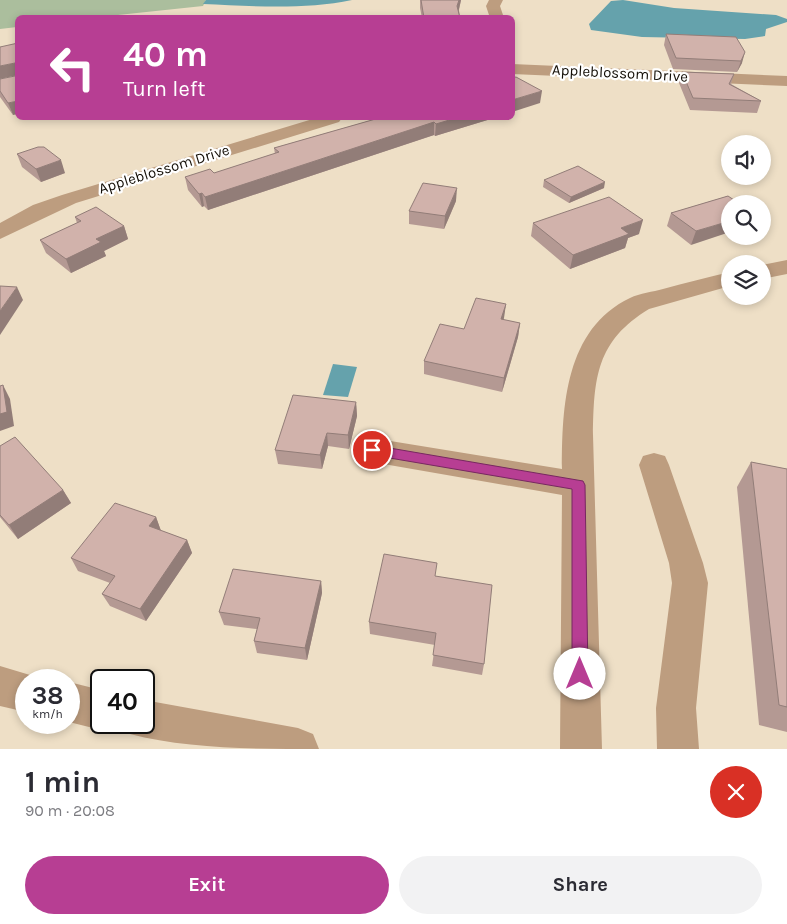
<!DOCTYPE html>
<html lang="en">
<head>
<meta charset="utf-8">
<style>
  body { margin:0; font-family:Karla,sans-serif; background:#f2f2f3; color:#2b2b33; height:100vh; display:flex; flex-direction:column; font-size:19px; white-space:nowrap }
  * { box-sizing:border-box; margin:0 }
  p { font-size:16px; color:#7c7c81 }
  .icon { flex:none; width:28px; height:28px; fill:none; stroke:currentColor; stroke-width:2; stroke-linecap:round; stroke-linejoin:round }
  .map { position:relative; height:749px; overflow:hidden }
  .panel { display:flex; flex-direction:column; background:#fff; flex:1 }
  .panel>* { flex:none }
  .top-card { position:absolute; left:15px; top:15px; width:500px; height:105px; border-radius:8px; box-shadow:0 2px 8px #0003; background:#b73e93; color:#fff; overflow:hidden }
  .controls { position:absolute; left:721px; top:135px; display:grid; gap:10px }
  .controls a { display:grid; place-items:center; width:50px; height:50px; border-radius:50%; background:#fff; box-shadow:0 2px 8px #0003; font-size:25px }
  .speed { position:absolute; left:15px; top:669px; display:flex; gap:10px; font-size:25px; font-weight:700; text-align:center }
  .speed>* { display:grid; place-content:center; width:65px; height:65px; border-radius:50%; background:#fff; box-shadow:0 2px 8px #0003; line-height:1 }
  .speed small { font-size:12px; font-weight:400 }
  .speed .limit { border:2px solid #111; border-radius:8px; background:#fff; color:#111 }
  .pin { position:absolute; display:grid; place-items:center; width:42px; height:42px; color:#fff; margin:-21px; border:2px solid #fff; border-radius:50%; box-shadow:0 1px 5px #0007 }
  .me { position:absolute; width:55px; margin:-28px; rotate:0deg; stroke-linejoin:round; filter:drop-shadow(0 0 4px #0008) }
  .turn { display:flex; align-items:center; gap:18px; height:105px; padding:0 25px; font-size:22px }
  .turn .icon { width:65px; height:65px; stroke-width:2.5 }
  .turn b { display:block; font-size:35px; line-height:42px }
  .round { display:grid; place-items:center; flex:none; width:52px; height:52px; border-radius:26px; background:#f2f2f3 }
  .overview { display:flex; align-items:center; justify-content:space-between; height:85px; padding:0 25px }
  h1 { font-size:30px; font-weight:700; line-height:38px }
  .action { display:flex; gap:10px; margin-top:auto; padding:10px 25px }
  .action a { flex:1; height:58px; border-radius:30px; background:#b73e93; color:#fff; font-size:20px; font-weight:700; line-height:58px; text-align:center }
  .action a+a { background:#f2f2f3; color:#2b2b33 }
  .map>svg:first-child { display:block }
  .green { fill:#abbe9d }
  .water { fill:#65a2ac }
  .lines { fill:none; stroke-linecap:round; stroke-linejoin:round }
  .minor { fill:#bd9d7f; fill-rule:evenodd }
  .wall { fill:#b49993 }
  .shaded-wall { fill:#927d78 }
  .building { fill:#d1b2ab; stroke:#927d78 }
  .route { fill:#b73e93; stroke:#772860 }
  .labels { text-anchor:middle; dominant-baseline:central; stroke-width:4.5; stroke-linejoin:round; paint-order:stroke }
  .far-street-label { font-size:15px; fill:#130e06; stroke:#fff }
</style>
</head>
<body>
<div class="map">
<svg width="787" height="749" viewBox="0 0 787 749">
  <rect width="100%" height="100%" fill="#eedfc6"/>
  <!-- green -->
  <path class="green" d="M0,0h206l-3,6 -104,11 -81,1 -1,9 -17,2z"/>
  <!-- water -->
  <g class="water">
    <path d="M206,0h146c-48,10 -101,6 -149,4z"/>
    <path d="M623,0l51,8 102,7 11,4v3l-21,7 -1,7 -20,3 -103,-2 -51,-7 -2,-6 22,-23z"/>
    <path d="M333,364l24,3 -9,30 -25,-2z"/>
  </g>
  <g class="lines">
    <!-- minor -->
    <g class="minor">
      <path d="M489,0h14l-3,6 4,12h-14l-4,-12z"/>
      <path d="M512,64l275,12v10l-275,-12z"/>
      <path d="M316,118h26l-3,4 -263,81 -76,36v-16l33,-18 29,-10z"/>
      <path d="M787,260v14l-25,5v-14z"/>
      <path d="M730,272v14l-81,23c-53,32 -55,69 -56,126l9,314h-42l2,-254 -190,-33 -11,-4 -4,-8 4,-8 11,-4 190,31c0,-62 3,-140 68,-171 10,-5 23,-6 33,-9 22,-6 45,-12 67,-17z"/>
      <path d="M654,453l11,3 4,9 34,98 5,20 -12,125 3,41h-42l-1,-41 16,-125 -3,-20 -30,-98 4,-9z"/>
      <path d="M0,666l40,12 1,2h-15v32l-26,-6z"/>
      <path d="M69,682l32,8v32h15l-1,2 -14,6 -32,-8z"/>
      <path d="M144,700l154,28 15,6 6,15c-60,0 -133,0 -189,-15l-5,-12h19z"/>
    </g>
  </g>
  <!-- wall -->
  <g class="wall">
    <path d="M420,0h41l-2,10 1,8h-38l-2,-10z"/>
    <path d="M666,34l70,3 6,26 -5,9 -64,-3 -9,-24z"/>
    <path d="M682,72l52,2 -3,10 30,17 -4,12 -67,-3 -11,-27z"/>
    <path d="M0,79l13,36 -13,-18z"/>
    <path d="M379,118h115l-59,18 -1,-1 -226,75 -4,-4 -2,1 -14,-17 -3,-13 29,-4 61,-19 -1,-6z"/>
    <path d="M17,154l48,19 -24,9 -19,-15z"/>
    <path d="M544,180l60,8 -35,15 -26,-16z"/>
    <path d="M728,196l-37,49 -24,-19 4,-13z"/>
    <path d="M456,201l-12,28 -35,-5v-13z"/>
    <path d="M75,217l49,9 4,13 -24,12 2,5 -35,17 -25,-20 -6,-13 37,-17z"/>
    <path d="M533,223l106,11 -11,4 -3,10 -55,21 -39,-33z"/>
    <path d="M506,304l-3,16 17,3 -2,14 -16,55 -78,-18v-13l40,-32z"/>
    <path d="M356,402l1,14 -8,33 -21,-3 -6,23 -44,-5 -3,-14z"/>
    <path d="M0,446l63,44 8,13 -53,36 -18,-22z"/>
    <path d="M751,462l36,7v263l-28,-7 -22,-238z"/>
    <path d="M156,517l5,14 26,9 5,13 -46,68 -36,-15 -8,-12 8,-11 -32,-12 -7,-13z"/>
    <path d="M436,576l48,88 -2,11 -50,-9 3,-21 -65,-11 -1,-12z"/>
    <path d="M321,581l1,12 -15,67 -50,-7 -3,-12 3,-12 -33,-4 -5,-13z"/>
  </g>
  <!-- shaded-wall -->
  <g class="shaded-wall">
    <path d="M459,0h2l-4,17v-11z"/>
    <path d="M745,52l-3,11 -5,9 4,-11z"/>
    <path d="M15,63l3,12 -18,4v-13z"/>
    <path d="M542,91l-2,12 -28,9v-12z"/>
    <path d="M18,101v13l-5,1 -5,-12z"/>
    <path d="M456,118h38l-59,18 1,-12z"/>
    <path d="M434,122v13l-226,75 -3,-13z"/>
    <path d="M61,160l4,13 -24,9 -5,-13z"/>
    <path d="M605,182l-1,6 -35,15 2,-6z"/>
    <path d="M457,188l-1,13 -12,28 1,-13z"/>
    <path d="M202,193l2,13 -2,1 -3,-13z"/>
    <path d="M643,220l-4,14 -11,4 -3,10 -55,21 3,-14 48,-27z"/>
    <path d="M730,221v11l-39,13 5,-14z"/>
    <path d="M124,226l4,13 -24,12 2,5 -35,17 -5,-14 30,-20z"/>
    <path d="M17,287l6,13 -23,35v-24z"/>
    <path d="M506,304l-2,14 -5,15 2,-14z"/>
    <path d="M520,323l-2,14 -16,55 2,-14z"/>
    <path d="M3,385l7,14 4,27 -14,5v-17z"/>
    <path d="M356,402l1,14 -8,33 -1,-14z"/>
    <path d="M327,433l1,13 -6,23 -2,-14z"/>
    <path d="M63,490l8,13 -53,36 -9,-14z"/>
    <path d="M156,517l5,14 -12,-5z"/>
    <path d="M187,540l5,13 -46,68 -6,-12z"/>
    <path d="M321,581l1,12 -15,67 -2,-12z"/>
  </g>
  <!-- building -->
  <g class="building">
    <path d="M421,0h38l-2,6 3,12h-36z"/>
    <path d="M666,34l70,3 9,15 -4,9 -65,-3z"/>
    <path d="M18,43v58l-10,2 -8,-12v-12l15,-3v-13l-15,3v-19z"/>
    <path d="M682,72l52,2 -5,10 32,17 -68,-3z"/>
    <path d="M516,77l26,14 -30,9v-22z"/>
    <path d="M379,118h77l-20,6 -2,-2 -229,75 -3,-4 -3,1 -14,-17 25,-8 4,4 65,-21 -5,-4z"/>
    <path d="M38,147h6l17,13 -25,9 -19,-15z"/>
    <path d="M578,166l27,16 -34,15 -27,-17z"/>
    <path d="M423,183l34,5 -12,28 -36,-5z"/>
    <path d="M728,196l12,8h-10v17l-34,10 -25,-18z"/>
    <path d="M609,197l34,23 -22,8 8,6 -56,21 -40,-32z"/>
    <path d="M96,207l28,19 -28,13 5,3 -35,17 -26,-19 41,-19 -6,-4z"/>
    <path d="M0,286l17,1 -17,24z"/>
    <path d="M476,298l30,6 -5,15 19,4 -16,55 -80,-17 16,-37 24,5z"/>
    <path d="M3,385l4,27 -7,2v-28z"/>
    <path d="M293,395l63,7 -8,33 -21,-2 -7,22 -45,-5z"/>
    <path d="M15,437l48,53 -54,35 -9,-10v-69z"/>
    <path d="M751,462l36,7v238l-8,-2z"/>
    <path d="M115,503l41,14 -7,9 38,14 -47,69 -38,-15 13,-18 -44,-18z"/>
    <path d="M384,554l53,9 -2,13 57,9 -8,79 -51,-9 3,-22 -67,-11z"/>
    <path d="M233,569l88,12 -16,67 -51,-7 6,-23 -41,-6z"/>
  </g>
  <!-- route -->
  <path class="route" d="M372,445l211,36 2,4 3,189 -2,5 -6,3 -5,-3 -3,-5v-185l-200,-34 -6,-5z"/>
  <g class="labels">
    <!-- far-street labels -->
    <g class="far-street-label">
      <text transform="translate(620 73) rotate(3)">Appleblossom Drive</text>
      <text transform="translate(164 169) rotate(-17)">Appleblossom Drive</text>
    </g>
  </g>
</svg>
<div class="controls">
<a><svg class="icon" aria-label="sound" viewBox="0 0 24 24"><path d="M4 9h4l5-4v14l-5-4H4zM17 9q2 3 0 6"/></svg></a>
<a><svg class="icon" aria-label="search" viewBox="0 0 24 24"><circle cx="10" cy="10" r="6"/><path d="M15 15l6 6"/></svg></a>
<a><svg class="icon" aria-label="layers" viewBox="0 0 24 24"><path d="M12 4l9 5-9 5-9-5zM3 14l9 5 9-5"/></svg></a>
</div>
<div class="speed"><div>38<small>km/h</small></div><div class="limit">40</div></div>
<div class="pin" style="left:372px;top:450px;background:#d93025"><svg class="icon" aria-label="arrive" viewBox="0 0 24 24"><path d="M6 21V4h12l-3 4 3 4H6"/></svg></div>
<svg class="me" style="left:580px;top:674px" viewBox="-20 -20 40 40"><circle r="19" fill="#fff"/><path d="M0-13L10 11 0 6-10 11z" fill="#b73e93"/></svg>
<div class="top-card">
<div class="turn"><svg class="icon" aria-label="left" viewBox="0 0 24 24"><path d="M17 20v-9H6M10 6l-5 5 5 5"/></svg><div><b>40 m</b>Turn left</div></div>
</div>
</div>
<section class="panel">
<div class="overview"><div><h1>1 min</h1><p>90 m · 20:08</p></div><a class="round" style="background:#d93025;color:#fff"><svg class="icon" aria-label="close" viewBox="0 0 24 24"><path d="M6 6l12 12M18 6L6 18"/></svg></a></div>
<div class="action"><a>Exit</a><a>Share</a></div>
</section>
</body>
</html>
